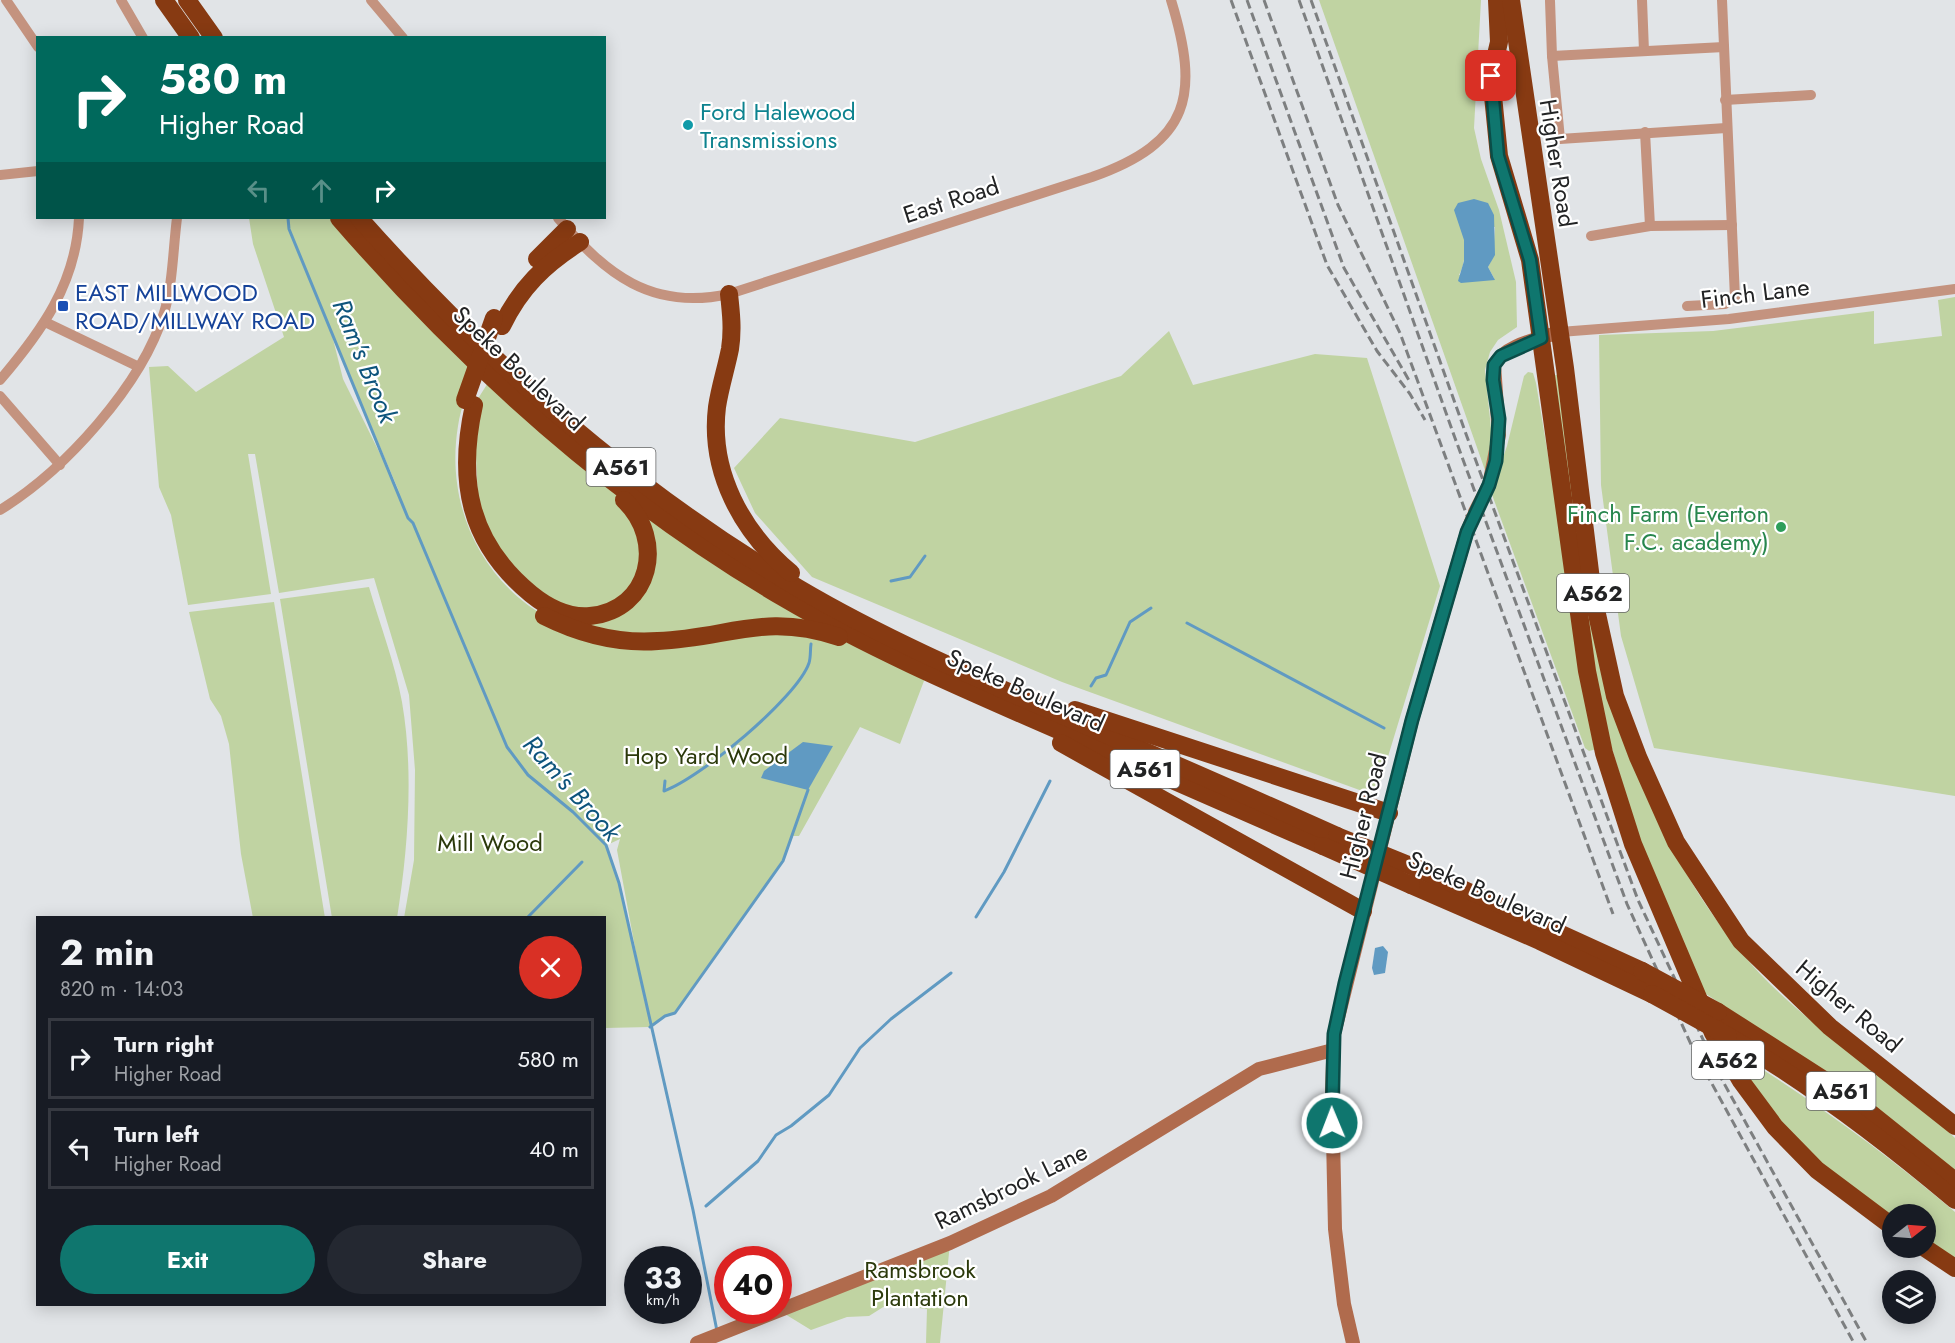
<!DOCTYPE html>
<html lang="en">
<head>
<meta charset="utf-8">
<style>
  body { margin:0; font-family:Jost,sans-serif; background:#242831; color:#f1f3f6; height:100vh; display:flex; flex-direction:column; font-size:22px; white-space:nowrap }
  * { box-sizing:border-box; margin:0 }
  p { font-size:20px; color:#9ea1a6 }
  .icon { flex:none; width:33px; height:33px; fill:none; stroke:currentColor; stroke-width:2; stroke-linecap:round; stroke-linejoin:round }
  .map { position:relative; flex:1; overflow:hidden }
  .drawer { position:absolute; left:36px; top:916px; width:570px; height:390px; display:flex; flex-direction:column; background:#171b24; border-radius:0px; box-shadow:0 3px 15px #0003 }
  .drawer>* { flex:none }
  .banner { position:absolute; left:36px; top:36px; width:570px; height:183px; border-radius:0px; box-shadow:0 3px 15px #0003; background:#00695c; color:#fff; overflow:hidden }
  .needle { width:39px; rotate:73deg }
  .buttons { position:absolute; left:1882px; top:1204px; display:grid; gap:12px }
  .buttons a { display:grid; place-items:center; width:54px; height:54px; border-radius:50%; background:#171b24; box-shadow:0 3px 15px #0003; font-size:30px }
  .speed { position:absolute; left:624px; top:1246px; display:flex; gap:12px; font-size:30px; font-weight:700; text-align:center }
  .speed>* { display:grid; place-content:center; width:78px; height:78px; border-radius:50%; background:#171b24; box-shadow:0 3px 15px #0003; line-height:1 }
  .speed small { font-size:15px; font-weight:400 }
  .speed .limit { border:9px solid #d22; background:#fff; color:#111 }
  .pin { position:absolute; display:grid; place-items:center; width:51px; height:51px; color:#fff; margin:-26px; border-radius:12px; box-shadow:0 3px 9px #0006 }
  .me { position:absolute; width:66px; margin:-33px; rotate:359deg; stroke-linejoin:round; filter:drop-shadow(0 0 4px #0008) }
  .turn { display:flex; align-items:center; gap:21px; height:126px; padding:0 24px; font-size:27px }
  .turn .icon { width:78px; height:78px; stroke-width:2.5 }
  .turn b { display:block; font-size:42px; line-height:51px }
  .lanes { display:flex; align-items:center; height:57px; padding:0 24px; background:#0003; justify-content:center; gap:30px; direction:ltr }
  .lanes .off { opacity:.35 }
  .round { display:grid; place-items:center; flex:none; width:63px; height:63px; border-radius:32px; background:#242831 }
  .summary { display:flex; align-items:center; justify-content:space-between; height:102px; padding:0 24px }
  h1 { font-size:36px; font-weight:700; line-height:45px }
  .primary-button { display:flex; gap:12px; margin-top:auto; padding:12px 24px }
  .primary-button a { flex:1; height:69px; border-radius:36px; background:#0f766e; color:#fff; font-size:24px; font-weight:700; line-height:69px; text-align:center }
  .primary-button a+a { background:#242831; color:#f1f3f6 }
  ul { padding:0; list-style:none }
  li { display:flex; align-items:center; gap:18px; height:81px; margin:0 12px 9px; padding:0 12px; border:3px solid #363941; border-radius:0px }
  li div { flex:1 }
  li b { display:block; font-size:22px }
  li em { font-style:normal }
  .map>svg:first-child { display:block }
  .green { fill:#c0d3a2; fill-rule:evenodd }
  .water { fill:#609ac2 }
  .lines { fill:none; stroke-linecap:round; stroke-linejoin:round }
  .stream { stroke:#609ac2; stroke-width:3 }
  .street { stroke:#c4937f; stroke-width:10 }
  .secondary { stroke:#b06b4d; stroke-width:14 }
  .highway { stroke:#873a12; stroke-width:18 }
  .rail { stroke:#7d7f80; stroke-width:3; stroke-dasharray:9 4.5; stroke-linecap:butt }
  .secondary-bridge { stroke:#b06b4d; stroke-width:14 }
  .highway-bridge { stroke:#873a12; stroke-width:18 }
  .route-casing { stroke:#0a4d48; stroke-width:15 }
  .route { stroke:#0f766e; stroke-width:10 }
  .culture-dot { fill:#0f9aa8; stroke:#fff; stroke-width:2 }
  .transit-dot { fill:#1a4fb4; stroke:#fff; stroke-width:2 }
  .leisure-dot { fill:#2e9e5b; stroke:#fff; stroke-width:2 }
  .labels { text-anchor:middle; dominant-baseline:central; stroke-width:4.5; stroke-linejoin:round; paint-order:stroke }
  .shield { fill:#fff; stroke:#646566; stroke-width:1.5 }
  .shield-label { font-size:22px; font-weight:bold; fill:#222324 }
  .culture-label { font-size:24px; fill:#0d838f; stroke:#fff; text-anchor:start }
  .street-label { font-size:24px; fill:#222324; stroke:#fff }
  .transit-label { font-size:24px; fill:#164399; stroke:#fff; text-anchor:start }
  .leisure-label { font-size:24px; fill:#27864d; stroke:#fff; text-anchor:end }
  .park-label { font-size:24px; fill:#2b390b; stroke:#fff }
  .water-label { font-size:26px; font-style:italic; fill:#0d547c; stroke:#fff }
</style>
</head>
<body>
<div class="map">
<svg width="1955" height="1343" viewBox="0 0 1955 1343">
  <rect width="100%" height="100%" fill="#e1e4e7"/>
  <!-- green -->
  <g class="green">
    <path d="M1319,0h162l-7,128 7,31 18,51 17,72 1,45 -19,13 -8,12 -5,18 7,68 -6,35zM1495,227l-2,30 -5,10 6,11 -35,-3c7,-12 8,-34 2,-47z"/>
    <path d="M249,218h90l137,150c-7,19 -15,38 -18,58 -13,79 23,157 94,194l2,-11 -75,-81 -5,-123 17,-27 436,295 -27,71 -40,-17 -61,109h-6l-10,25 -108,152 -10,3 -15,11 -45,1 -1,-110h-200l10,-58 1,-90 -6,-75 -35,-117 -95,15 -24,-139h-7l23,140 -83,11 -17,-90 -12,-28 -10,-120 19,-1 28,26 88,-55 -31,-93zM331,331l69,163 1,2 -58,-117zM620,839l-3,11 29,157 -27,-124 -12,-38z"/>
    <path d="M1955,297v499l-301,-48 -33,-112 -20,-151 -2,-150 114,-4 161,-20v33l68,-8 -4,-36z"/>
    <path d="M1169,331l24,54 122,-31 52,4 73,228 -64,210 -314,-114 -250,-105 -57,-64 -21,-45 46,-50 135,24 206,-66z"/>
    <path d="M1528,372l5,1 3,10 61,366 -8,2 -4,-3 -94,-256 16,-46 17,-70z"/>
    <path d="M1561,374l64,372c34,86 80,173 146,239 50,48 108,89 162,132l22,21v34l-109,-86 -143,-94 -60,-140 -44,-147 -48,-329z"/>
    <path d="M369,587c11,38 26,76 33,115 12,69 6,148 -5,216h-65l-52,-319z"/>
    <path d="M274,602l51,316h-72l-12,-64 -12,-110 -8,-28 -11,-17 -21,-87z"/>
    <path d="M1730,1049c80,49 154,103 225,163v46l-29,-19v-24l-33,2 -60,-42 -51,-52 -27,-33z"/>
    <path d="M950,1243l-10,100h-14l1,-34 -39,-5 -19,12 -22,1 -36,13 -31,-19z"/>
  </g>
  <!-- water -->
  <g class="water">
    <path d="M1474,199l14,4 6,12 1,40 -7,12 7,13 -34,3 -3,-2 6,-20v-21l-10,-30 4,-7z"/>
    <path d="M803,742l30,4 -25,44 -47,-12 3,-7z"/>
    <path d="M1383,946l5,6 -3,21 -11,2 -2,-7 3,-20z"/>
  </g>
  <g class="lines">
    <!-- stream -->
    <g class="stream">
      <path d="M288,218l1,11 119,289 5,5 94,224 21,28 45,37 33,33 13,38 74,327 24,121"/>
      <path d="M891,581l19,-4 15,-21"/>
      <path d="M1187,623l197,105"/>
      <path d="M1091,686l5,-8 10,-3 24,-53 21,-14"/>
      <path d="M665,781l-1,10c35,-12 133,-93 145,-128 2,-6 1,-13 2,-19"/>
      <path d="M976,917l28,-45 46,-91"/>
      <path d="M527,918l55,-56"/>
      <path d="M650,1027l15,-11 10,-3 108,-152 25,-71"/>
      <path d="M706,1206l52,-45 18,-26 15,-9 38,-31 31,-47 31,-29 60,-46"/>
    </g>
    <!-- street -->
    <g class="street">
      <path d="M6,0l32,47"/>
      <path d="M121,0l22,38"/>
      <path d="M371,0l32,38"/>
      <path d="M1642,0l2,51"/>
      <path d="M1550,1l2,55 8,83 166,-11"/>
      <path d="M1552,56l172,-9"/>
      <path d="M1725,100l86,-5"/>
      <path d="M1645,132l5,94"/>
      <path d="M0,175l38,-4"/>
      <path d="M558,218c48,56 93,93 171,76l363,-117c99,-35 108,-82 79,-177"/>
      <path d="M1591,236l59,-10 82,-1"/>
      <path d="M1687,306l38,-2 10,-6 -13,-298"/>
      <path d="M45,322l92,44"/>
      <path d="M1560,332l169,-13 226,-30"/>
      <path d="M0,380c41,-48 76,-96 79,-162"/>
      <path d="M0,396l60,69"/>
      <path d="M0,510c64,-39 142,-125 164,-197 9,-30 9,-64 13,-95"/>
    </g>
    <!-- secondary -->
    <g class="secondary">
      <path d="M1489,485l10,-50 -5,-70c12,-21 45,-26 66,-33"/>
      <path d="M697,1343l253,-100 101,-47 208,-127 74,-19"/>
      <path d="M1353,1343l-9,-39 -9,-75 -3,-138 2,-57 78,-314 55,-188"/>
    </g>
    <!-- highway -->
    <g class="highway">
      <path d="M164,0l27,38"/>
      <path d="M187,0l27,38"/>
      <path d="M1497,0l2,42 -8,34 8,80 31,104 57,411 17,82 29,91 80,189 28,48 34,46 42,43 76,57"/>
      <path d="M1511,0l54,368 28,228 22,100 23,61 38,85 65,99 89,86 125,99"/>
      <path d="M339,218c128,148 274,280 445,380 90,53 187,94 283,136 85,37 170,75 256,112"/>
      <path d="M359,218c128,144 272,271 439,370 83,49 171,87 259,125 94,41 187,81 280,123"/>
      <path d="M537,259l30,-30"/>
      <path d="M729,294c2,18 4,36 1,55 -4,20 -10,38 -13,58 -8,65 25,125 74,166"/>
      <path d="M502,326c18,-38 43,-62 78,-84"/>
      <path d="M474,405c-17,76 -5,138 57,189 16,13 37,24 59,22 61,-6 76,-76 34,-116"/>
      <path d="M544,616c36,18 74,28 114,25 71,-3 107,-29 181,-4"/>
      <path d="M1075,710l314,103"/>
      <path d="M1061,743l302,168"/>
      <path d="M1416,868l226,103"/>
      <path d="M1411,885l129,56 112,53"/>
      <path d="M1718,1012l131,84 106,85"/>
      <path d="M1728,1036c81,47 156,104 227,164"/>
      <path d="M1925,1248l30,20"/>
    </g>
    <!-- rail -->
    <g class="rail">
      <path d="M1231,0l96,265 50,86 33,43 15,26"/>
      <path d="M1247,0l97,268 66,114"/>
      <path d="M1264,0l74,205 62,128 213,581"/>
      <path d="M1299,0l156,438 172,466 67,147 160,292"/>
      <path d="M1311,0l155,434 172,466 82,176 147,267"/>
    </g>
    <!-- secondary-bridge -->
    <g class="secondary-bridge">
      <path d="M1475,512l14,-27"/>
      <path d="M1467,532l6,-15"/>
    </g>
    <!-- highway-bridge -->
    <g class="highway-bridge">
      <path d="M465,400l29,-82"/>
      <path d="M1337,836l79,32"/>
      <path d="M1323,846l88,39"/>
      <path d="M1642,971l76,41"/>
      <path d="M1652,994l76,42"/>
    </g>
  </g>
  <g class="lines">
    <defs>
      <path id="route" d="M1332,1123l2,-89 11,-51 67,-263 55,-188 22,-47 7,-24 3,-42 -6,-39 1,-15 7,-9 40,-18 -11,-78 -32,-104 -7,-80"/>
    </defs>
    <!-- route casing -->
    <use href="#route" class="route-casing"/>
    <!-- route -->
    <use href="#route" class="route"/>
  </g>
  <!-- markers -->
  <circle class="culture-dot" cx="688" cy="125" r="6"/>
  <rect class="transit-dot" x="57" y="300" width="12" height="12" rx="3"/>
  <circle class="leisure-dot" cx="1781" cy="527" r="6"/>
  <g class="labels">
    <!-- shield labels -->
    <g class="shield">
      <rect x="586.5" y="448" width="69" height="38" rx="4.5"/>
      <rect x="1557" y="574" width="72" height="38" rx="4.5"/>
      <rect x="1110.5" y="750" width="69" height="38" rx="4.5"/>
      <rect x="1692" y="1041" width="72" height="38" rx="4.5"/>
      <rect x="1806.5" y="1072" width="69" height="38" rx="4.5"/>
    </g>
    <g class="shield-label">
      <text x="621" y="467">A561</text>
      <text x="1593" y="593">A562</text>
      <text x="1145" y="769">A561</text>
      <text x="1728" y="1060">A562</text>
      <text x="1841" y="1091">A561</text>
    </g>
    <!-- culture labels -->
    <g class="culture-label">
      <text x="700" y="111">Ford Halewood<tspan x="700" dy="28">Transmissions</tspan></text>
    </g>
    <!-- street labels -->
    <g class="street-label">
      <text transform="translate(1558 163) rotate(81)">Higher Road</text>
      <text transform="translate(951 200) rotate(-18)">East Road</text>
      <text transform="translate(1755 293) rotate(-7)">Finch Lane</text>
      <text transform="translate(519 368) rotate(43)">Speke Boulevard</text>
      <text transform="translate(1026 690) rotate(24)">Speke Boulevard</text>
      <text transform="translate(1363 816) rotate(-76)">Higher Road</text>
      <text transform="translate(1487 892) rotate(24)">Speke Boulevard</text>
      <text transform="translate(1849 1006) rotate(40)">Higher Road</text>
      <text transform="translate(1011 1186) rotate(-26)">Ramsbrook Lane</text>
    </g>
    <!-- transit labels -->
    <g class="transit-label">
      <text x="75" y="292">EAST MILLWOOD<tspan x="75" dy="28">ROAD/MILLWAY ROAD</tspan></text>
    </g>
    <!-- leisure labels -->
    <g class="leisure-label">
      <text x="1769" y="513">Finch Farm (Everton<tspan x="1769" dy="28">F.C. academy)</tspan></text>
    </g>
    <!-- park labels -->
    <g class="park-label">
      <text x="706" y="755">Hop Yard Wood</text>
      <text x="490" y="842">Mill Wood</text>
      <text x="920" y="1269">Ramsbrook<tspan x="920" dy="28">Plantation</tspan></text>
    </g>
    <!-- water labels -->
    <g class="water-label">
      <text transform="translate(365 361) rotate(68)">Ram's Brook</text>
      <text transform="translate(572 788) rotate(48)">Ram's Brook</text>
    </g>
  </g>
</svg>
<div class="buttons">
<a><svg class="needle" viewBox="-14 -14 28 28"><path d="M0-13l5 13h-10z" fill="#e53935"/><path d="M0 13l5-13h-10z" fill="#9ea1a6"/></svg></a>
<a><svg class="icon" aria-label="layers" viewBox="0 0 24 24"><path d="M12 4l9 5-9 5-9-5zM3 14l9 5 9-5"/></svg></a>
</div>
<div class="speed"><div>33<small>km/h</small></div><div class="limit">40</div></div>
<div class="pin" style="left:1491px;top:76px;background:#d93025"><svg class="icon" aria-label="arrive" viewBox="0 0 24 24"><path d="M6 21V4h12l-3 4 3 4H6"/></svg></div>
<svg class="me" style="left:1332px;top:1123px" viewBox="-20 -20 40 40"><circle r="17" fill="#0f766e" stroke="#fff" stroke-width="3"/><path d="M0-11L8 9 0 5-8 9z" fill="#fff"/></svg>
<div class="banner">
<div class="turn"><svg class="icon" aria-label="right" viewBox="0 0 24 24"><path d="M7 20v-9h11M14 6l5 5-5 5"/></svg><div><b>580 m</b>Higher Road</div></div>
<div class="lanes"><svg class="icon off" aria-label="left" viewBox="0 0 24 24"><path d="M17 20v-9H6M10 6l-5 5 5 5"/></svg><svg class="icon off" aria-label="ahead" viewBox="0 0 24 24"><path d="M12 20V5M6 11l6-6 6 6"/></svg><svg class="icon" aria-label="right" viewBox="0 0 24 24"><path d="M7 20v-9h11M14 6l5 5-5 5"/></svg></div>
</div>
<section class="drawer">
<div class="summary"><div><h1>2 min</h1><p>820 m · 14:03</p></div><a class="round" style="background:#d93025;color:#fff"><svg class="icon" aria-label="close" viewBox="0 0 24 24"><path d="M6 6l12 12M18 6L6 18"/></svg></a></div>
<ul>
<li><svg class="icon" aria-label="right" viewBox="0 0 24 24"><path d="M7 20v-9h11M14 6l5 5-5 5"/></svg><div><b>Turn right</b><p>Higher Road</p></div><em>580 m</em></li>
<li><svg class="icon" aria-label="left" viewBox="0 0 24 24"><path d="M17 20v-9H6M10 6l-5 5 5 5"/></svg><div><b>Turn left</b><p>Higher Road</p></div><em>40 m</em></li>
</ul>
<div class="primary-button"><a>Exit</a><a>Share</a></div>
</section>
</div>
</body>
</html>
